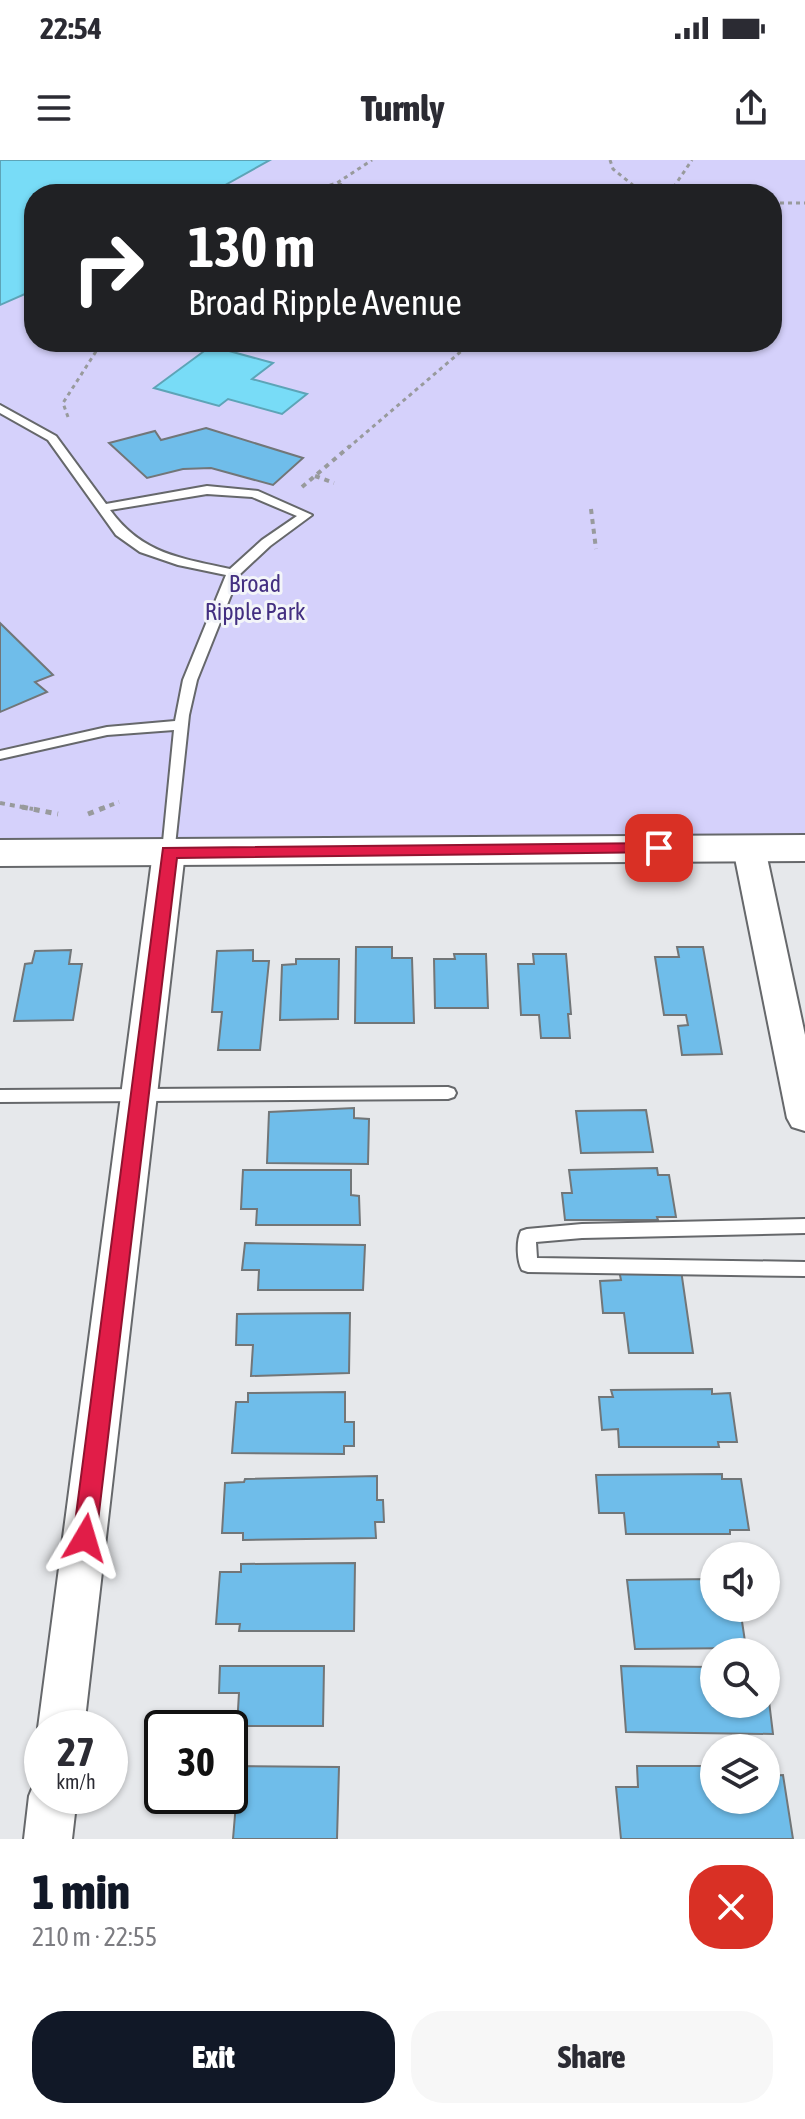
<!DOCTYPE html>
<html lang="en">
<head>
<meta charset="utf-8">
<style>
  body { margin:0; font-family:"Asap Condensed",sans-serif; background:#f7f7f7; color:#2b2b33; height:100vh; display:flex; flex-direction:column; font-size:30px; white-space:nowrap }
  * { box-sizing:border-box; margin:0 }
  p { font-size:26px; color:#7c7c81 }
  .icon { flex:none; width:44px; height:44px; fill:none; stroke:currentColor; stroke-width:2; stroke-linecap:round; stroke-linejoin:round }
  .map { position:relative; height:1679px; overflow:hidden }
  .panel { display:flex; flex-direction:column; background:#fff; flex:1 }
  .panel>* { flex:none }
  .banner { position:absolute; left:24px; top:24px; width:758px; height:168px; border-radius:32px; box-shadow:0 2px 6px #0004; background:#202124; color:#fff; overflow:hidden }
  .controls { position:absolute; left:700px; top:1382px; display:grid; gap:16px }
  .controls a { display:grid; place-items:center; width:80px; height:80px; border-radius:50%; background:#fff; box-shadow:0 2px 6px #0004; font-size:40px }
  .speed { position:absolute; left:24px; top:1550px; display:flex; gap:16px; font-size:40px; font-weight:700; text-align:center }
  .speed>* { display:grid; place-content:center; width:104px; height:104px; border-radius:50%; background:#fff; box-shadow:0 2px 6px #0004; line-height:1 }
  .speed small { font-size:20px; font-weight:400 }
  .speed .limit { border:4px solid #111; border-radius:12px; background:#fff; color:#111 }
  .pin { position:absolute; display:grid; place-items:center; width:68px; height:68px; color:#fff; margin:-34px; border-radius:16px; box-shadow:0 4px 12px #0006 }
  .me { position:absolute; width:88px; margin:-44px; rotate:7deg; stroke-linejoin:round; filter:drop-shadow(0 0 6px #0008) }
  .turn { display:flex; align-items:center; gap:28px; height:168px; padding:0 32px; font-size:36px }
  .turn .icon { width:104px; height:104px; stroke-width:2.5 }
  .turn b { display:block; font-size:56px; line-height:68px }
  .round { display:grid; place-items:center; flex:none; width:84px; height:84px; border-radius:32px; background:#f7f7f7 }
  .overview { display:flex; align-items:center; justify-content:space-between; height:136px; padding:0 32px }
  h1 { font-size:48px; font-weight:800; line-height:60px; color:#111827 }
  .action { display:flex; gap:16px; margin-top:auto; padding:16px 32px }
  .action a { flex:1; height:92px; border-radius:32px; background:#111827; color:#fff; font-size:32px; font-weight:800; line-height:92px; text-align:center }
  .action a+a { background:#f7f7f7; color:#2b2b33 }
  .status { display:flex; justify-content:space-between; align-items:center; height:56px; padding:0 40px; background:#fff; direction:ltr }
  .status svg { height:22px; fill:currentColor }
  header { display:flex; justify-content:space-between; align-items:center; height:104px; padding:0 32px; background:#fff; font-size:36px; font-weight:800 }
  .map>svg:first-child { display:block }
  .green { fill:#d5d1fb }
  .water { fill:#78dcf7; stroke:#5da4b7; stroke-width:2 }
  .building { fill:#6fbdea; stroke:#727678; stroke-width:2 }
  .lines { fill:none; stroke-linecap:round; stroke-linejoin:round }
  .lane-casing { stroke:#66686b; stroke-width:4 }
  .street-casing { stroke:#66686b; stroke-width:4 }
  .secondary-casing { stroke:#66686b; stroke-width:4 }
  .path-far2 { stroke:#989a9c; stroke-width:3; stroke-dasharray:4 4; stroke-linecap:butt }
  .path-far1 { stroke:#989a9c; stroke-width:4; stroke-dasharray:5 5; stroke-linecap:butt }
  .path { stroke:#989a9c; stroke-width:5; stroke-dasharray:6 6; stroke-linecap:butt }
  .lane { fill:#fff; fill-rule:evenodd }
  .street { fill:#fff; fill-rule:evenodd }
  .secondary { fill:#fff; fill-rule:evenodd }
  .route { fill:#e11d48; stroke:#92132f; stroke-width:2 }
  .labels { text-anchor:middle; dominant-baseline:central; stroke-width:6; stroke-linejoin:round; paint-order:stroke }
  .far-park-label { font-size:24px; fill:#432f81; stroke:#f3f5f9 }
</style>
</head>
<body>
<div class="status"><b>22:54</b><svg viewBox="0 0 49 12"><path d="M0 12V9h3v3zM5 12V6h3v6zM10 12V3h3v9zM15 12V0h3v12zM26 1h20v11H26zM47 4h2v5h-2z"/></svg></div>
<header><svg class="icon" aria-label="menu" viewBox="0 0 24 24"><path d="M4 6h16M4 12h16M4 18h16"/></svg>Turnly<svg class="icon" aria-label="share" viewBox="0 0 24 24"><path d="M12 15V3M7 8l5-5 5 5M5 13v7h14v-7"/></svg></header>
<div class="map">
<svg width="805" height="1679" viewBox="0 0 805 1679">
  <rect width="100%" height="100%" fill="#e6e8eb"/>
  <!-- green -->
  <path class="green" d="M270,0h535v687l-805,5v-547l34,-15v52h738v-148h-563z"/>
  <!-- water -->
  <g class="water">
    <path d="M0,0h270l-61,34h-175v96l-34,15z"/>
    <path d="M211,186l62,17 -21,16 55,15 -25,20 -54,-15 -9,7 -65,-18z"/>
  </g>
  <!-- building -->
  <g class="building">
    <path d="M206,268l97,30 -30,27 -62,-17 -28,1 -36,9 -38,-35 46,-12 6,9z"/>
    <path d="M0,463l53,52 -18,7 12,10 -47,20z"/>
    <path d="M356,787h36v11h20l2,65h-59z"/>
    <path d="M677,787h26l19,107 -40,1 -4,-29 10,-1 -2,-10h-22l-9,-58h24z"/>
    <path d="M71,790l-2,14h13l-9,56 -59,1 11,-57 7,-1 3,-12z"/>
    <path d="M253,790v11h16l-9,89h-42l4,-38h-10l5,-61z"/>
    <path d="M454,794h32l2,54h-53l-1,-49h21z"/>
    <path d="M533,794h33l5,60h-3l2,24h-29l-2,-23h-18l-3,-51h16z"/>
    <path d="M296,799h43l-1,60 -58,1 2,-55 14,-1z"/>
    <path d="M354,948v10l15,1 -1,45 -101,-1 2,-51z"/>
    <path d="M646,950l7,42 -72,1 -5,-42z"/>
    <path d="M657,1008l1,7h11l7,42h-19l1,3h-93l-3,-27h10l-3,-23z"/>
    <path d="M243,1010h108v25l8,1 1,29h-104l1,-16h-16z"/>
    <path d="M245,1083l120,2 -2,45h-105l1,-20h-17z"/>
    <path d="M619,1110h62l12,83h-64l-5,-40h-21l-3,-32 21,-1z"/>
    <path d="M350,1153l-1,60 -98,3 2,-31h-17l1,-31z"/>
    <path d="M712,1229v5l18,-1 7,49h-19l1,5h-100l-1,-18 -16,1 -3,-33h14l-2,-7z"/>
    <path d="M345,1232v30h9v24h-10v8l-112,-1 4,-51h12v-9z"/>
    <path d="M722,1314v5h19l8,51h-19v4h-104l-2,-21h-25l-3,-38z"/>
    <path d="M377,1316v24h6l1,22h-9l1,16 -133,2v-7h-21l3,-50 19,-1 1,-3z"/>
    <path d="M355,1403l-1,68h-115l1,-7h-24l4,-52h21v-8z"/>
    <path d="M714,1419v29h26l6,40 -111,1 -8,-69z"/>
    <path d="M220,1506h104l-1,60h-86l2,-33h-20z"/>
    <path d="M621,1506l93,1v37h52v-12l2,1 5,41 -147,-2z"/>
    <path d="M234,1606l105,1 -2,72h-104l4,-48 -7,-1v-11h3z"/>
    <path d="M637,1606h77v34h52v-24l17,-1 10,64h-172l-5,-52h22z"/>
  </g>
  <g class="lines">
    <defs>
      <g id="lane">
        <path d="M0,245l56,31 50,68 101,-18 51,5 54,24 -42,31 -31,29 -42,105 -8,35 -15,140 -5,2 -7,-5 12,-122 -67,5 -107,24v-8l107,-24 68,-6 8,-41 43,-105 -48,-10 -38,-13 -24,-17 -68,-95 -48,-27zM207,334l45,3 45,19 -35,24 -32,29c-50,-11 -88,-15 -120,-59z"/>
        <path d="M448,927l6,2 2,4 -2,4 -6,2 -448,3v-12z"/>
        <path d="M805,1059v14l-223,5 -46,4 1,16 268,4v14l-277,-4 -6,-2c-5,-9 -6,-29 -1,-39l6,-2 55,-5z"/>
      </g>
      <g id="street">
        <path d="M749,678l11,3 5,7 40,187v96l-13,-4 -5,-9 -54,-270 5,-7z"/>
        <path d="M169,682l11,3 5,7 -101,876h-42v10l-4,-10 115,-876 5,-7z"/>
        <path d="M42,1617v19h35l-5,43h-48l5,-43 7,-17z"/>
      </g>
      <path id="secondary" d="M805,675v26l-805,5v-26z"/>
    </defs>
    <!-- lane casing -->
    <use href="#lane" class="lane-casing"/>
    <!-- street casing -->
    <use href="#street" class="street-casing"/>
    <!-- secondary casing -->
    <use href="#secondary" class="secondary-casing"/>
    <!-- path-far2 -->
    <g class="path-far2">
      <path d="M610,0l3,9 31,25"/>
      <path d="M338,23l22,11"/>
      <path d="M299,34l38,-11 35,-23"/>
      <path d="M669,34l23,-34"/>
      <path d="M772,43h33"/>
      <path d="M68,257l-5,-14 39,-61"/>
      <path d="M348,288l124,-106"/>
    </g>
    <!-- path-far1 -->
    <g class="path-far1">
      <path d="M315,316l19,7"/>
      <path d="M302,327l48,-41"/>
      <path d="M591,349l5,40"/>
      <path d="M0,643l33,6"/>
      <path d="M100,649l19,-7"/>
    </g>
    <!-- path -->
    <g class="path">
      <path d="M22,647l36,7"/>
      <path d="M88,654l18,-7"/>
    </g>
    <!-- lane -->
    <use href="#lane" class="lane"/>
    <!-- street -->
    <use href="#street" class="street"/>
    <!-- secondary -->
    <use href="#secondary" class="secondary"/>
  </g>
  <!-- route -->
  <path class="route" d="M659,683l6,2 2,3 -2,4 -488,6 -81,680 -3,7 -8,3 -9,-3 -3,-7 90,-690z"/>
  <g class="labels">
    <!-- far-park labels -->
    <g class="far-park-label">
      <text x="255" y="423">Broad<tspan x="255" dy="28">Ripple Park</tspan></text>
    </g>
  </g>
</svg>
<div class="controls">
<a><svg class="icon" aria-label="sound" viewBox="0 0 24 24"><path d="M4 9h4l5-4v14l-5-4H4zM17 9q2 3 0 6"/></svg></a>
<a><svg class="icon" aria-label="search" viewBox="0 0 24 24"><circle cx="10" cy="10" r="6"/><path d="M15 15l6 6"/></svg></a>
<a><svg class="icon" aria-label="layers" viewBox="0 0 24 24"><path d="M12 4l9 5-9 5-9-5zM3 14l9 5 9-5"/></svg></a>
</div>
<div class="speed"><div>27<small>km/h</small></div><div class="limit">30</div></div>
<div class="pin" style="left:659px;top:688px;background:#d93025"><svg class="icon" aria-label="arrive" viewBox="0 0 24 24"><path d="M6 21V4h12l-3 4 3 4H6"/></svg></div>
<svg class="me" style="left:85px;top:1378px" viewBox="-20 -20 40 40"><path d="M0-17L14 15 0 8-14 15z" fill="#e11d48" stroke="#fff" stroke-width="4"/></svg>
<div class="banner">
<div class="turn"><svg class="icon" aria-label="right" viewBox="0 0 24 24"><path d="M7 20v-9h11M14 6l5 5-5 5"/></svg><div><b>130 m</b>Broad Ripple Avenue</div></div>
</div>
</div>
<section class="panel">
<div class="overview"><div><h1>1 min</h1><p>210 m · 22:55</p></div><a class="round" style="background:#d93025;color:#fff"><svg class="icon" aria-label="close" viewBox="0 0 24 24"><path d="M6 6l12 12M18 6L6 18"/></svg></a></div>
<div class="action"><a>Exit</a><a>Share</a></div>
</section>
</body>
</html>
